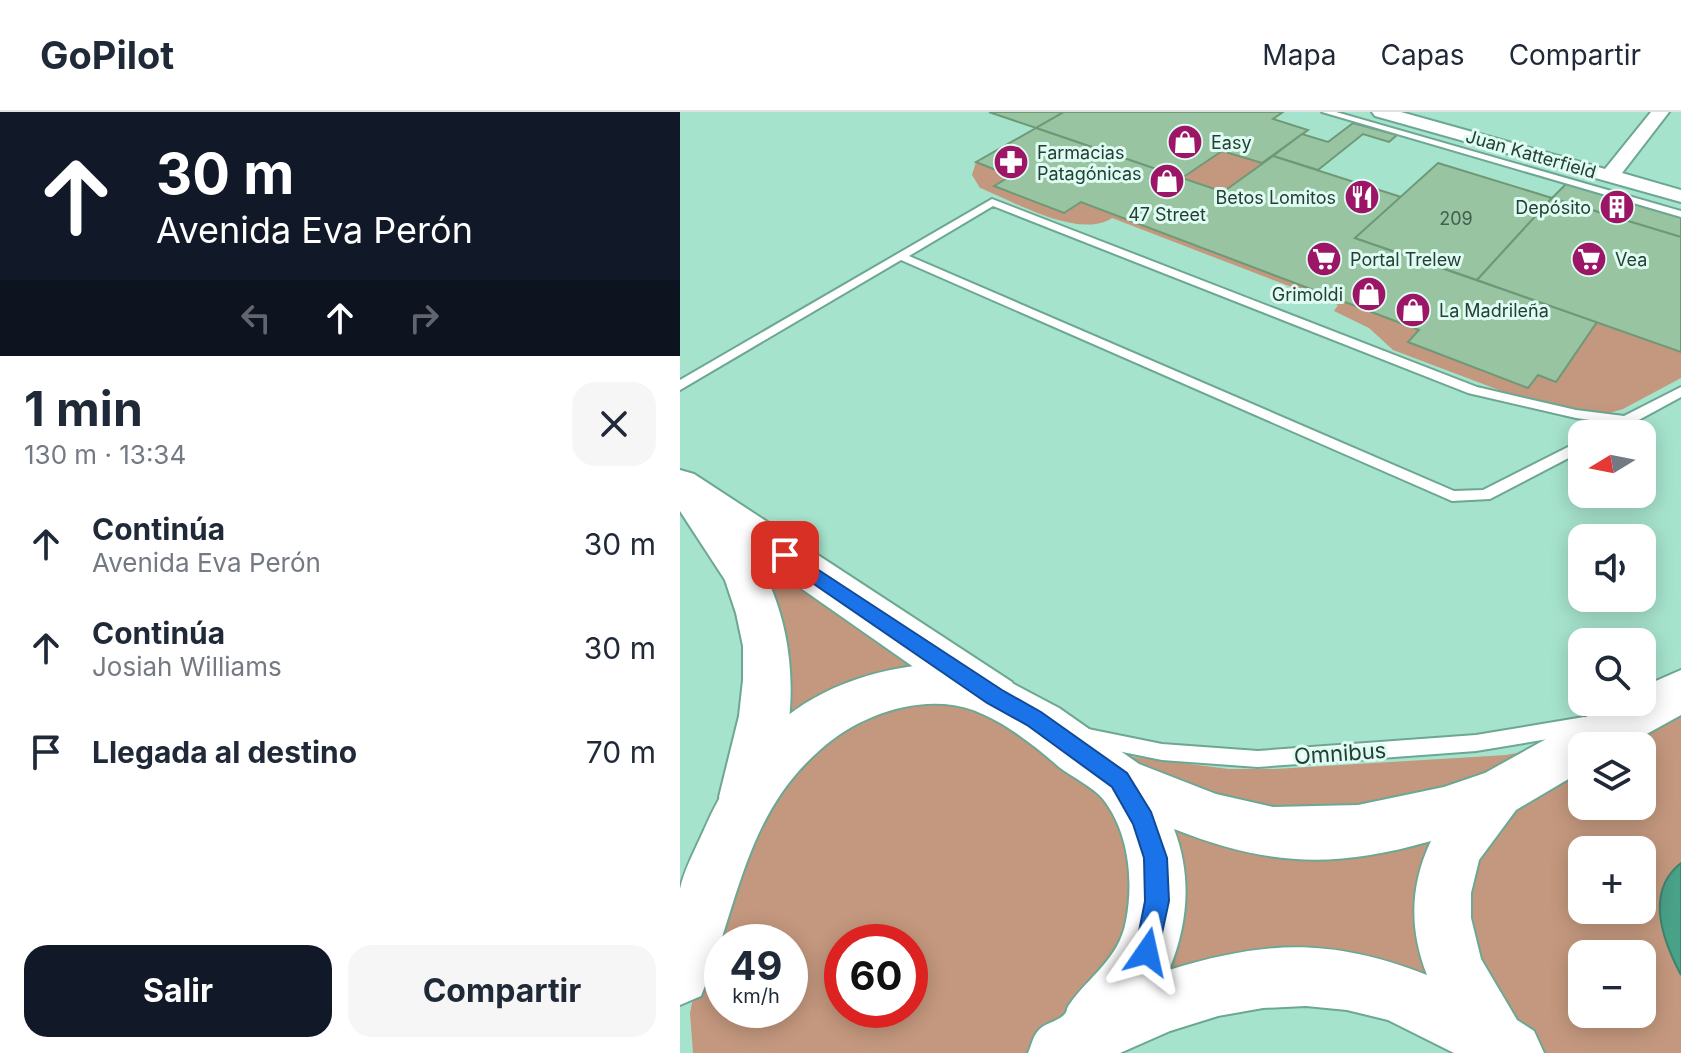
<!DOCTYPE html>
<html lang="es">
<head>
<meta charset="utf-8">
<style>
  body { margin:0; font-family:Inter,sans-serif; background:#f6f6f7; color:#1f2937; height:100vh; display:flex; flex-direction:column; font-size:30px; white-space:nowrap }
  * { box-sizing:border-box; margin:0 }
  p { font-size:26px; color:#747a83 }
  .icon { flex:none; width:44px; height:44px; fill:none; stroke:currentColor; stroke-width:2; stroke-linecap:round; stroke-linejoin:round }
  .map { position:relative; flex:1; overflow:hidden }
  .drawer { display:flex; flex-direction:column; background:#fff; width:680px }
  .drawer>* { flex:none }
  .top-card { background:#111827; color:#fff; overflow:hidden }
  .needle { width:52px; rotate:260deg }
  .buttons { position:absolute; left:888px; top:308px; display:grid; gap:16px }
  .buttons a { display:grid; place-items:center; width:88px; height:88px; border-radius:16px; background:#fff; box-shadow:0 4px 20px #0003; font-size:40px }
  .speed { position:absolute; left:24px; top:812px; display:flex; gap:16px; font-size:40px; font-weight:700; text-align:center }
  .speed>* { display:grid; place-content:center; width:104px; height:104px; border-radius:50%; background:#fff; box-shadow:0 4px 20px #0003; line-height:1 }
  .speed small { font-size:20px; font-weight:400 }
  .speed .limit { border:12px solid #d22; background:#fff; color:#111 }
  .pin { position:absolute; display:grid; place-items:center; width:68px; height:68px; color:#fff; margin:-34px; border-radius:16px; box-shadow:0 4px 12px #0006 }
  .me { position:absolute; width:88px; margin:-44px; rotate:11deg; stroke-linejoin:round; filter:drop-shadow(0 0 6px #0008) }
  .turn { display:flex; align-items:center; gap:28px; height:168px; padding:0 24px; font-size:36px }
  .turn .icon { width:104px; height:104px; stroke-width:2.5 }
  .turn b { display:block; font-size:56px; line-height:68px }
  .lanes { display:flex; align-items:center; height:76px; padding:0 24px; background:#0003; justify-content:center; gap:40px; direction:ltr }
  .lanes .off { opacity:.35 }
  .round { display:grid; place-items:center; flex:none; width:84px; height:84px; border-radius:24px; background:#f6f6f7 }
  .headline { display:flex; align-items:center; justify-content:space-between; height:136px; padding:0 24px }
  h1 { font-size:48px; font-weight:700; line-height:60px }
  .primary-button { display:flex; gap:16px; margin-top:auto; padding:16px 24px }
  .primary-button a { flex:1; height:92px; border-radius:24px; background:#111827; color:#fff; font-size:32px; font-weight:700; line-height:92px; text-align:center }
  .primary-button a+a { background:#f6f6f7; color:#1f2937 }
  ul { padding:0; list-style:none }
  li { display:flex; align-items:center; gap:24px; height:104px; padding:0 24px }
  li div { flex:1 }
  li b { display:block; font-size:30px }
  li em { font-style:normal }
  header { display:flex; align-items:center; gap:48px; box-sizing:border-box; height:112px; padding:0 40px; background:#fff; border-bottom:2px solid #e0e1e3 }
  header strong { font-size:38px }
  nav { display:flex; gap:44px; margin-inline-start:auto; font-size:28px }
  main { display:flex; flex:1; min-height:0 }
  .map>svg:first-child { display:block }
  .green { fill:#c4987e; fill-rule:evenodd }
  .water { fill:#49a187; stroke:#3e836f; stroke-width:2 }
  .building { fill:#98c4a1; stroke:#6e9977; stroke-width:2 }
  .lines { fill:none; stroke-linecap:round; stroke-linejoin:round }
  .service-casing { stroke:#6ca793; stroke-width:4 }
  .minor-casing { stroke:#6ca793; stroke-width:4 }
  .secondary-casing { stroke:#6ca793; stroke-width:4 }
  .primary-casing { stroke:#6ca793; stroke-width:4 }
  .service { fill:#fff; fill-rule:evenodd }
  .minor { fill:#fff; fill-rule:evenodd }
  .secondary { fill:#fff; fill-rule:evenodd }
  .primary { fill:#fff; fill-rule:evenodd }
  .route { fill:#1a73e8; stroke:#114b97; stroke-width:2 }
  .labels { text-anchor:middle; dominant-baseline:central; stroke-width:6; stroke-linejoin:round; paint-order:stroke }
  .far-poi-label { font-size:18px; fill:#253e36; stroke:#defcf1; text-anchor:start }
  .far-street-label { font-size:18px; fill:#253e36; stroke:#defcf1 }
  .number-label { font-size:18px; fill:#426051 }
  .street-label { font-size:22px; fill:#253e36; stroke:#defcf1 }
</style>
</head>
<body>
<header>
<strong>GoPilot</strong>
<nav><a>Mapa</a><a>Capas</a><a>Compartir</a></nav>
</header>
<main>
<section class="drawer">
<div class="top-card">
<div class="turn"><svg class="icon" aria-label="ahead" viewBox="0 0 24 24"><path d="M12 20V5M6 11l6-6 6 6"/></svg><div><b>30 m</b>Avenida Eva Perón</div></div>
<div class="lanes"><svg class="icon off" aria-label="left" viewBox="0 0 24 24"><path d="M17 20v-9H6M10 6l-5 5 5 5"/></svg><svg class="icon" aria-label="ahead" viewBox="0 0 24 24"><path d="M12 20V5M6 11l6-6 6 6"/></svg><svg class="icon off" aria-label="right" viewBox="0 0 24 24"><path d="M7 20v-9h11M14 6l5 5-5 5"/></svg></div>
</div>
<div class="headline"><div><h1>1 min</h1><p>130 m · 13:34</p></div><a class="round"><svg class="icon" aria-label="close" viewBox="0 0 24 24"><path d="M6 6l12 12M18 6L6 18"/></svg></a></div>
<ul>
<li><svg class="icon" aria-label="ahead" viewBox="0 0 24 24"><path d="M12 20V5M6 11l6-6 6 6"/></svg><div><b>Continúa</b><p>Avenida Eva Perón</p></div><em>30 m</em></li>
<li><svg class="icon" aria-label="ahead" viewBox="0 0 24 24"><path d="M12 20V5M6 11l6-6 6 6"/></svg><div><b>Continúa</b><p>Josiah Williams</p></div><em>30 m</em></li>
<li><svg class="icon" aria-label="arrive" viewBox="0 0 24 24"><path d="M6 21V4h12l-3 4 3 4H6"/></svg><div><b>Llegada al destino</b></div><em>70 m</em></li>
</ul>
<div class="primary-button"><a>Salir</a><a>Compartir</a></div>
</section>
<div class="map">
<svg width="1001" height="941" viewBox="0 0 1001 941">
  <rect width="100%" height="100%" fill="#a6e3cd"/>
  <!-- green -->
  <g class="green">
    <path d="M542,39l40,12 -39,29 -41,-14z"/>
    <path d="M296,50l35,14 -16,10 69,27 17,-11 338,128 -10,12 119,46 10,-13 18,6 41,-59 84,30v26l-58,31 -14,4 -20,1 -56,-11 -140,-53 -24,-22 -35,-17 4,-6 -226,-87c-33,22 -99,-17 -132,-30l-8,-13z"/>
    <path d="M53,422l219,143 -164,57z"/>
    <path d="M204,589l81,1 97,47 73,81v121l-105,102h-337l-3,-40 11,-57 64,-167zM42,830h68v68h-68zM162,830h68v68h-68z"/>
    <path d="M1001,591v350h-149l-62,-81v-128l19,-17 93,-61v40h60v-60h-29zM902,738h60v60h-60zM902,842h60v60h-60z"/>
    <path d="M859,637l-64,33 -147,33 -99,-9 -118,-52 118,15h46l231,-14z"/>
    <path d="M478,709l298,2 -12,154 -296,2z"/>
  </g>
  <!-- water -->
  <path class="water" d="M1001,751v112c-18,-34 -37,-83 0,-112z"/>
  <!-- building -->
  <g class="building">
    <path d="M309,0h75l-28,16z"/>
    <path d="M384,0h219l-10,7 35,11 -46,33 -40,-12 -40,27 -146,-50z"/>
    <path d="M673,11l44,12 -8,7 -26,-8 -45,36 -45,-14 29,-22 26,8z"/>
    <path d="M356,16l187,64 50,-36 128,41 -46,41 242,84 -41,60 -18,-7 -10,13 -120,-46 11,-12 -338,-128 -17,11 -70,-27 17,-10 -35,-14z"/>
    <path d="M758,51l114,35 -75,82 -122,-42z"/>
    <path d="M888,70l113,34v21l-129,-39z"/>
    <path d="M872,86l129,39v115l-204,-72z"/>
  </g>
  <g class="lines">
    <defs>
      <g id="service">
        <path d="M642,0h14l345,99v6z"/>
        <path d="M312,87l485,188 99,23 48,6 57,-29v10l-68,37h-18l16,-11 -35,-5 -108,-25 -475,-187 -84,50 545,235 29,-1 99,-50v11l-92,48 -38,2 -551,-241 -221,130v-10z"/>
        <path d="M904,605l6,2 3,6 -3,6 -6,2 -108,18 -218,16 -96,-7 -74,-15 -6,-2 -3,-6 3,-6 6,-2 74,15 96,7 218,-16z"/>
      </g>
      <path id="minor" d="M692,0h29l204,57 46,-57h18l-47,61 59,17v12l-306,-86z"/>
      <path id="secondary" d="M0,358l14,4 318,208 7,15 -7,15 -17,6 -17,-6 -223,-156c47,78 45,176 9,258l-19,8 -19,-8 -7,-17 20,-81 4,-36v-34l-7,-33 -11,-33 -45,-69z"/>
      <path id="primary" d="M249,552l42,4 35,12 53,28 80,56 77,30 57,13 85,-2 86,-18 41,-14 128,-71h29v-15l39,-17v45l-56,31h-43v25l-66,39 -37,50 -8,33v25l10,41 36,61 17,11 10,22h-90l-66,-33 -41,-10 -41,-4 -43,2 -45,8 -48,15 -50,22h-92c3,-6 5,-17 10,-22 6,-8 19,-9 26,-16 4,-4 2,-6 5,-10 21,-30 50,-46 57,-84 8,-40 3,-89 -23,-122 -10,-12 -31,-22 -44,-32 -25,-22 -54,-45 -86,-57 -51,-18 -114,5 -152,39 -77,66 -83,159 -120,247l-21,9c0,-26 0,-53 0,-79 0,-12 0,-26 0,-37 4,-19 15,-39 23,-57 45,-104 113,-156 226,-168zM494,717c94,37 159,40 257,12 -21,44 -22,88 -4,134 -96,-37 -160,-35 -258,-5 19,-46 23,-94 5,-141z"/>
    </defs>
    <!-- service casing -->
    <use href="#service" class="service-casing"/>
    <!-- minor casing -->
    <use href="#minor" class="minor-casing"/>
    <!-- secondary casing -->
    <use href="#secondary" class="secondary-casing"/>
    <!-- primary casing -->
    <use href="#primary" class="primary-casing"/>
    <!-- service -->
    <use href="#service" class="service"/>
    <!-- minor -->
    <use href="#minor" class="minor"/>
    <!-- secondary -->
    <use href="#secondary" class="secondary"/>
    <!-- primary -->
    <use href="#primary" class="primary"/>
  </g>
  <!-- route -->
  <path class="route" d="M105,436l217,142 39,22 86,61 24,39 16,46 2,43 -13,60 -9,3 -9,-3 -3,-9 10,-51 -1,-43 -11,-34 -21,-37 -85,-62 -40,-22 -208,-143 -3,-5z"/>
  <!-- icons -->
  <defs>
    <symbol id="shop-disc" viewBox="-11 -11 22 22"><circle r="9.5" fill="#9c1566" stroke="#defcf1"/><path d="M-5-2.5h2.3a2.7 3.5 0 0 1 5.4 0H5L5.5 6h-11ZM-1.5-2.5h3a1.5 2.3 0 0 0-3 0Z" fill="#fff"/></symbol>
    <symbol id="pharmacy-disc" viewBox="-11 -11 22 22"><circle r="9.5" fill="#9c1566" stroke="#defcf1"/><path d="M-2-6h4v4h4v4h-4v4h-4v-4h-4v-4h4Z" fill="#fff"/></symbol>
    <symbol id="restaurant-disc" viewBox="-11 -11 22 22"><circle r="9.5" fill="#9c1566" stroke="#defcf1"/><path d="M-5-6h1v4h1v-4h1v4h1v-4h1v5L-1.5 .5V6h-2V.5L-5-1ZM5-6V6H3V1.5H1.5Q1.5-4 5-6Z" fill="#fff"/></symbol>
    <symbol id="building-disc" viewBox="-11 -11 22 22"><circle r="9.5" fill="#9c1566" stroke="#defcf1"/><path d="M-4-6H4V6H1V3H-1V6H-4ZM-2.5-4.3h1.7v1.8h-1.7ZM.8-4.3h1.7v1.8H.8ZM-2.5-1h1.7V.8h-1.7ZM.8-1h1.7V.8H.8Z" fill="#fff"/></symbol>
    <symbol id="supermarket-disc" viewBox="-11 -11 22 22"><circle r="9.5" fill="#9c1566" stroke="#defcf1"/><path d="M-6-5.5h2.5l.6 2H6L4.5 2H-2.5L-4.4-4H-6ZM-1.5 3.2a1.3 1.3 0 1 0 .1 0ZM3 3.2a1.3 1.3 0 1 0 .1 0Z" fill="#fff"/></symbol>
  </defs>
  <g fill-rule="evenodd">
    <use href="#shop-disc" x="485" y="10" width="40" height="40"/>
    <use href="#pharmacy-disc" x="311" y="30" width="40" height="40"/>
    <use href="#shop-disc" x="467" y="49" width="40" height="40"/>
    <use href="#restaurant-disc" x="662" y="65" width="40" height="40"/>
    <use href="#building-disc" x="917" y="75" width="40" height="40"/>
    <use href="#supermarket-disc" x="624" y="127" width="40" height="40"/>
    <use href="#supermarket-disc" x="889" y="127" width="40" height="40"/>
    <use href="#shop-disc" x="669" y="162" width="40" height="40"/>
    <use href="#shop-disc" x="713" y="178" width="40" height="40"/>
  </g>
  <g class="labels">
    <!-- far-poi labels -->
    <g class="far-poi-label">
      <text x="531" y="30">Easy</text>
      <text x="357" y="40">Farmacias<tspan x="357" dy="21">Patagónicas</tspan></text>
      <text x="656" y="85" text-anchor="end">Betos Lomitos</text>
      <text x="911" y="95" text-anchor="end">Depósito</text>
      <text x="487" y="102" text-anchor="middle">47 Street</text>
      <text x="670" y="147">Portal Trelew</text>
      <text x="935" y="147">Vea</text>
      <text x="663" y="182" text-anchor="end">Grimoldi</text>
      <text x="759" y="198">La Madrileña</text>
    </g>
    <!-- far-street labels -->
    <g class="far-street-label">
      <text transform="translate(851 42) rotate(16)">Juan Katterfield</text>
    </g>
    <!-- number labels -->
    <g class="number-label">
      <text x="776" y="106">209</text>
    </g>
    <!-- street labels -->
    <g class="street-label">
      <text transform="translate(660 641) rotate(-4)">Omnibus</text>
    </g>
  </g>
</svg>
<div class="buttons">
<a><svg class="needle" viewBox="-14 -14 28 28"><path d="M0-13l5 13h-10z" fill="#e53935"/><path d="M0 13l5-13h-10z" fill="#747a83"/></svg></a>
<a><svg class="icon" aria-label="sound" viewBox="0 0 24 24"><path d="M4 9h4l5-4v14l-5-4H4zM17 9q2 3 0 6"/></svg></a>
<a><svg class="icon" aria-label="search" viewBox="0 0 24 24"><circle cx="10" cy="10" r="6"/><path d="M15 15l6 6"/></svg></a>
<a><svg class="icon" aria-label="layers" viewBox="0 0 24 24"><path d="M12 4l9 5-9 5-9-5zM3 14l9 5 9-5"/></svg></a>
<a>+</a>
<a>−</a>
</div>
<div class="speed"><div>49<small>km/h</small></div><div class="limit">60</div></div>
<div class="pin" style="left:105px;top:443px;background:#d93025"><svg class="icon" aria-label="arrive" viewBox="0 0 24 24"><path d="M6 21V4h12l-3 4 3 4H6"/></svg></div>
<svg class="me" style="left:467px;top:840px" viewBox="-20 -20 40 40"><path d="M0-17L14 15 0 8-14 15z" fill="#1a73e8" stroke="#fff" stroke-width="4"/></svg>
</div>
</main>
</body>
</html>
